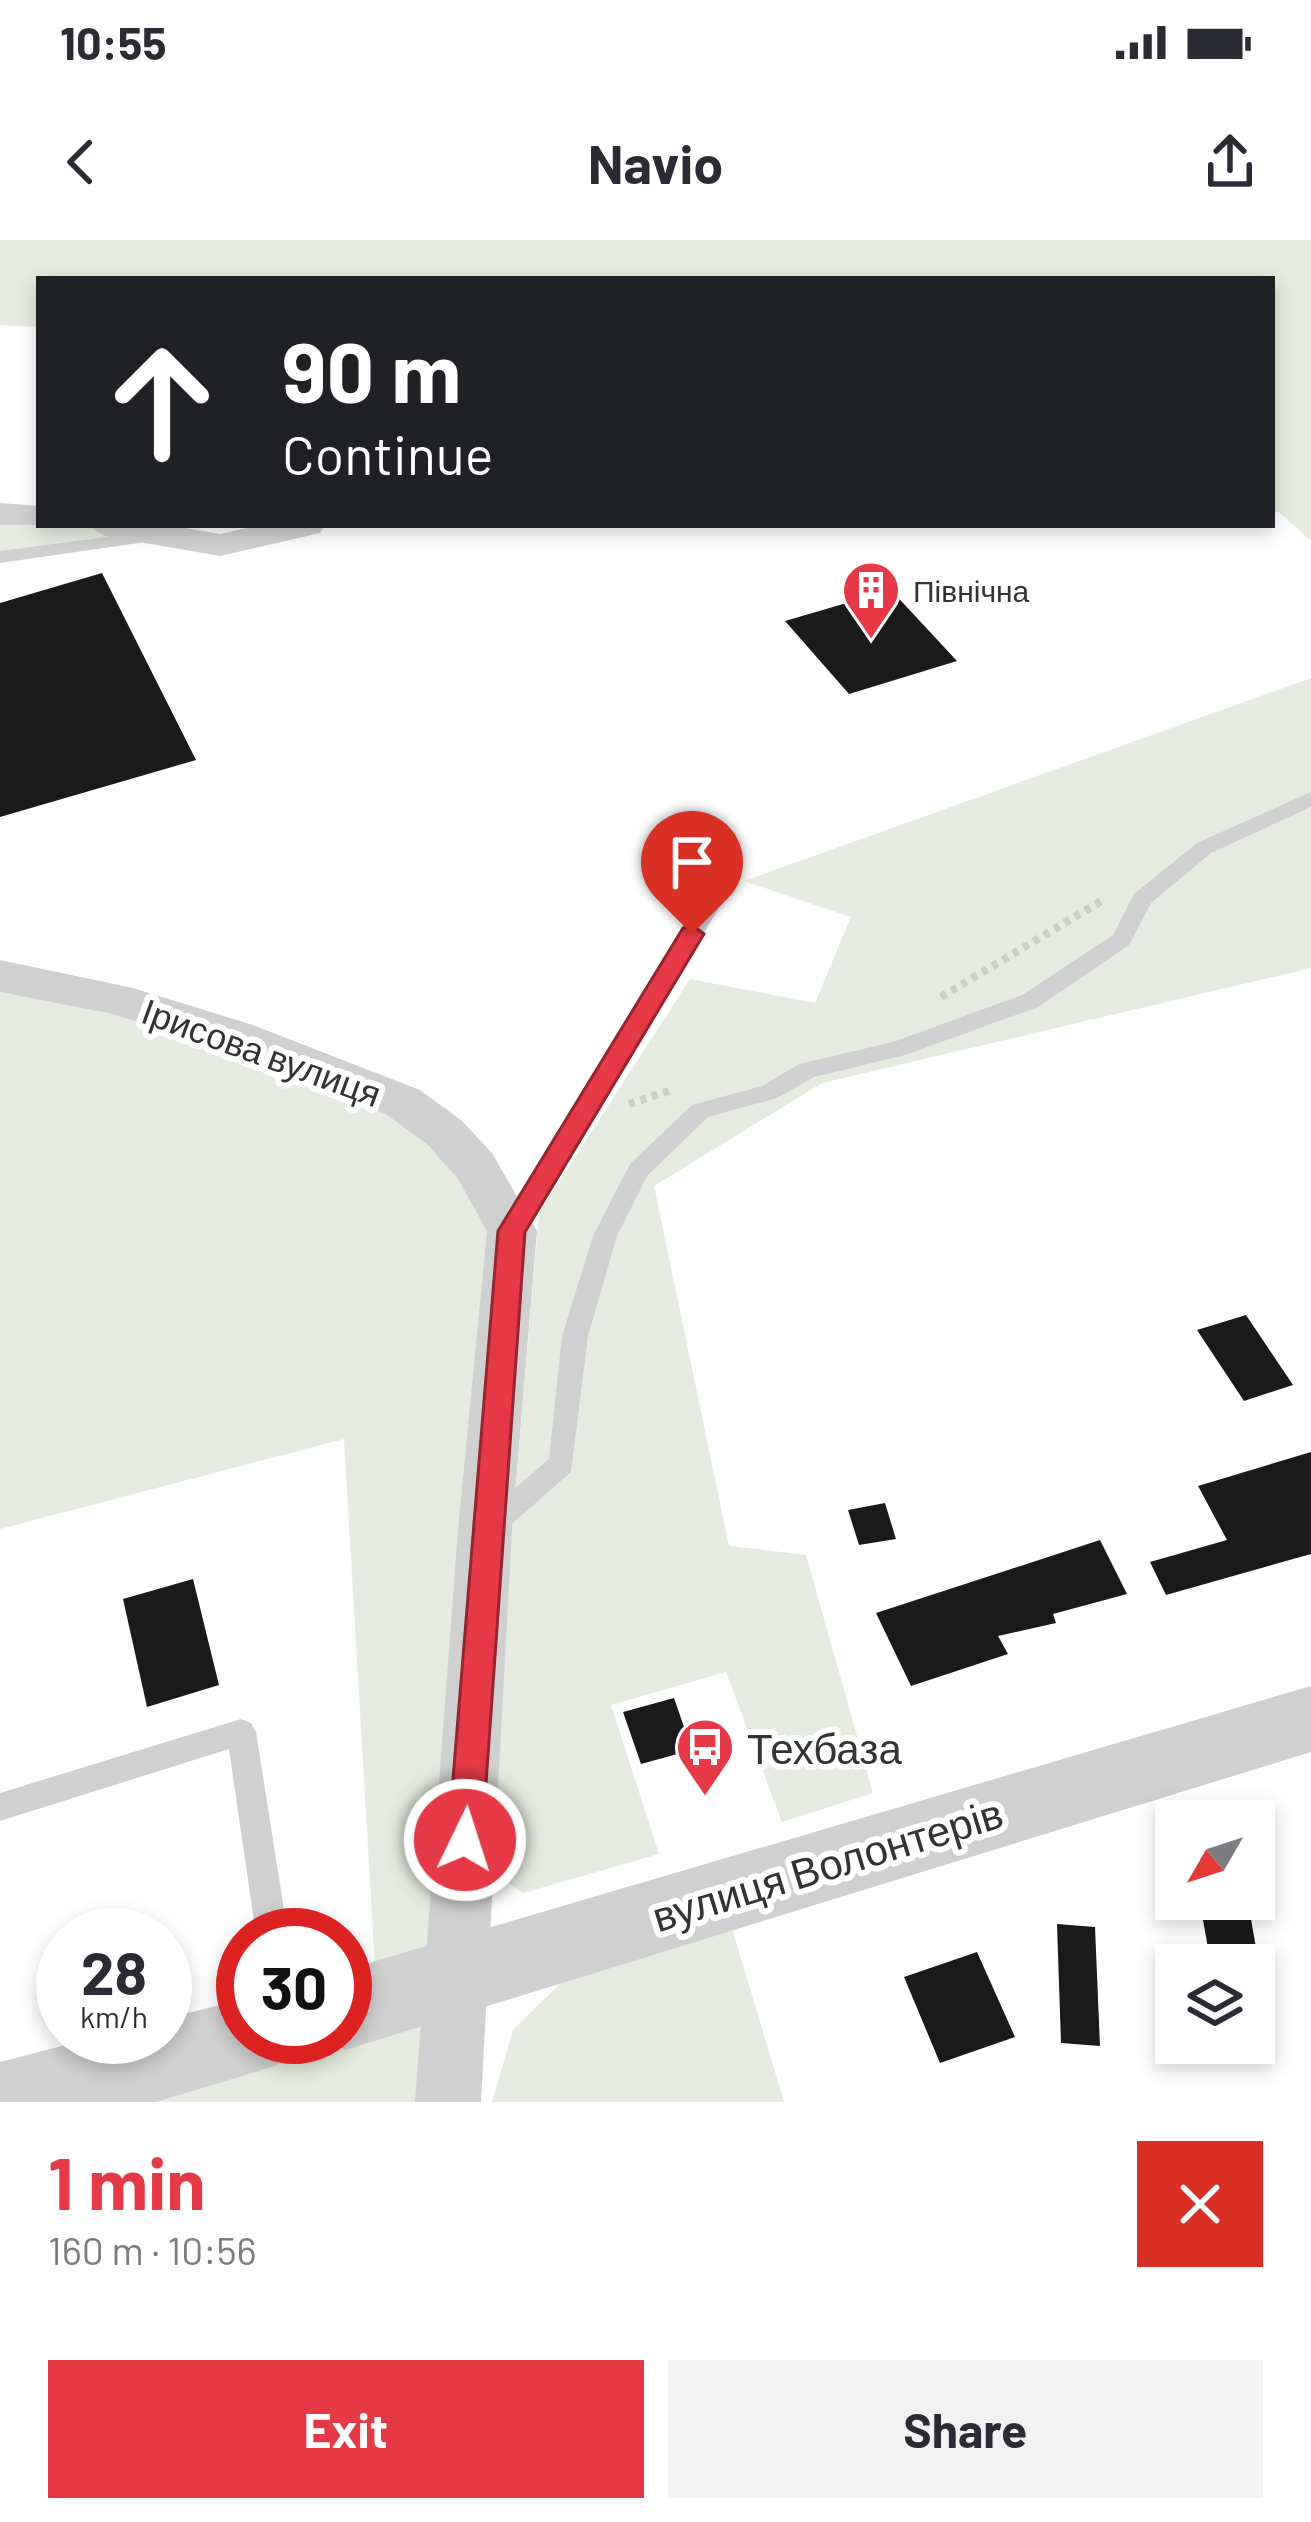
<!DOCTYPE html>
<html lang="en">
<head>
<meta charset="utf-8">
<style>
  body { margin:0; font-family:Barlow,sans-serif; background:#f2f2f3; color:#2b2b33; height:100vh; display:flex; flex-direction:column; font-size:45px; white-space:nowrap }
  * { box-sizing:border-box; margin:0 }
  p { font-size:39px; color:#7c7c81 }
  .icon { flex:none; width:66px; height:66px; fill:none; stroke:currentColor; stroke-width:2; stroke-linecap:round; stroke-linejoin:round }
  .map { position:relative; height:1862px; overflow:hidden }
  .sheet { display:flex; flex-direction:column; background:#fff; flex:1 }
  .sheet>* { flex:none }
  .hud { position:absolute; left:36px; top:36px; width:1239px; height:252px; border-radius:0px; box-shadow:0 6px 18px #0003; background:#202124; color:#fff; overflow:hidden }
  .needle { width:78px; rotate:231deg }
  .fabs { position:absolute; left:1155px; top:1560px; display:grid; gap:24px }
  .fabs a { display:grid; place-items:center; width:120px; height:120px; border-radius:0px; background:#fff; box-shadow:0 6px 18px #0003; font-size:60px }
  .speed { position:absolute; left:36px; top:1668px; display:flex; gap:24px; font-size:60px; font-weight:700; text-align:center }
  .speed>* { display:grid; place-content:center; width:156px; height:156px; border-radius:50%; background:#fff; box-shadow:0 6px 18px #0003; line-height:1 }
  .speed small { font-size:30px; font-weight:400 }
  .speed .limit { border:18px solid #d22; background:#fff; color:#111 }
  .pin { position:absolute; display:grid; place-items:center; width:102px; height:102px; color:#fff; margin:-123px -51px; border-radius:50% 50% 50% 0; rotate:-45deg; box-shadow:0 0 12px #0007 }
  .pin .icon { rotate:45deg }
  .me { position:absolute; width:132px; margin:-66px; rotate:4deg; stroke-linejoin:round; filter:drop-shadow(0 0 9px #0008) }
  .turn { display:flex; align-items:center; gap:42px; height:252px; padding:0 48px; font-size:54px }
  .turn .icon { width:156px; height:156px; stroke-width:2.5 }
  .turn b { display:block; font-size:84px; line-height:102px }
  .round { display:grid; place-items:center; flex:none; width:126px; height:126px; border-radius:0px; background:#f2f2f3 }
  .headline { display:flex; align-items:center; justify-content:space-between; height:204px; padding:0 48px }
  h1 { font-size:72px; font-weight:700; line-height:90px; color:#e63946 }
  .action { display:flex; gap:24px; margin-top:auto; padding:24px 48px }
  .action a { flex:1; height:138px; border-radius:0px; background:#e63946; color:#fff; font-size:48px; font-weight:700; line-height:138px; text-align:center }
  .action a+a { background:#f2f2f3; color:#2b2b33 }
  .status { display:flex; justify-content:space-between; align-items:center; height:84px; padding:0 60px; background:#fff; direction:ltr }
  .status svg { height:33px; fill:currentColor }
  header { display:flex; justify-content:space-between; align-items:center; height:156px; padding:0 48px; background:#fff; font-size:54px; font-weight:700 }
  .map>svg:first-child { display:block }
  .green { fill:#e6ecdf }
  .building { fill:#1a1a1a }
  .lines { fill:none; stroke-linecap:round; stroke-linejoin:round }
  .path { stroke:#cdcdcd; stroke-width:8; stroke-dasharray:6 6; stroke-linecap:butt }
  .service { fill:#d0d0d0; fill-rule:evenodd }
  .minor { fill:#d0d0d0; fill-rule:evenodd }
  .tertiary { fill:#d0d0d0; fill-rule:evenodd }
  .route { fill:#e63946; stroke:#96252e; stroke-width:3 }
  .labels { text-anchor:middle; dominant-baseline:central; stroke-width:12; stroke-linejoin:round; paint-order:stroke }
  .far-poi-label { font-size:30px; fill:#333; stroke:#fff; text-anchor:start }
  .street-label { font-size:36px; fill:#333; stroke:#fff }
  .near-poi-label { font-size:42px; fill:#333; stroke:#fff; text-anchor:start }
  .near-street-label { font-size:42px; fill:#333; stroke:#fff }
</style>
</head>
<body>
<div class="status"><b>10:55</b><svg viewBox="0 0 49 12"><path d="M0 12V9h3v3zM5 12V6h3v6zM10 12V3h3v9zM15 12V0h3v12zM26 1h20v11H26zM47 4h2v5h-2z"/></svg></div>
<header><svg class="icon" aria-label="back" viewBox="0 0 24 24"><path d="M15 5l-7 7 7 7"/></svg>Navio<svg class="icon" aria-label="share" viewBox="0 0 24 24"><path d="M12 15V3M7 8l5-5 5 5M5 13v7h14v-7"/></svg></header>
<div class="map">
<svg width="1311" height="1862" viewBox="0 0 1311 1862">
  <rect width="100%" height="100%" fill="#fff"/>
  <!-- green -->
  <g class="green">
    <path d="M0,0h1311v301l-32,-29 -7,1v-234h-1233v48l-39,-2z"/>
    <path d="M0,274c53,15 108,12 162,21l-162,22z"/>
    <path d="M1311,438v290l-489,115 -168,103 75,360 77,9 67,238 -91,29 -56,-150 -115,33 48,149 -136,39 -28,-19 -9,-33 53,-628 151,-234 125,24 36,-86 -107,-36z"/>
    <path d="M0,736l351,102 144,122 -47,902h-446l248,-65h95l32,-37 -33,-561 -344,90z"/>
    <path d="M730,1682l54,180h-292l21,-72 51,-50z"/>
  </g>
  <!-- building -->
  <g class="building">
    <path d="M102,333l94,187 -196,57v-214z"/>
    <path d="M891,350l66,71 -108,33 -64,-73z"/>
    <path d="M1246,1075l47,70 -49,16 -47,-71z"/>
    <path d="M1311,1212v102l-145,41 -16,-33 77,-22 -29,-54z"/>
    <path d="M885,1263l11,36 -37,6 -11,-35z"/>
    <path d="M1100,1300l27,54 -74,20 3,9 -58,13 10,18 -97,32 -35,-73z"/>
    <path d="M193,1339l26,106 -72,22 -24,-108z"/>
    <path d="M674,1458l18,52 -51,14 -18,-52z"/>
    <path d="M1251,1679l8,46h-48l-8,-45z"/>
    <path d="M1057,1684l38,3 5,119 -39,-3z"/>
    <path d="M977,1712l38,85 -75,26 -36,-86z"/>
  </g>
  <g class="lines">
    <!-- path -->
    <g class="path">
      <path d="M941,757l162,-97"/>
      <path d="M629,864l43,-14"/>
    </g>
    <!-- service -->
    <g class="service">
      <path d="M160,290l9,5 -3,4 -166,24v-12z"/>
      <path d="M1311,552v15l-100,46 -60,50 -22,42 -91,62 -133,48 -91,22 -37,21 -69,19 -61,59 -30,60 -29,100 -17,136 -72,63 -10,4 -10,-4 -4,-8 4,-8 70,-60 13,-123 31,-100 37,-72 62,-59 70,-19 37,-22 94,-22 129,-47 91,-60 21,-41 63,-51z"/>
      <path d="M715,649l11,7 -205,342h-18l-3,-7 3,-7 204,-333z"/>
      <path d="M241,1479l10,4 5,9 32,203h-32l-27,-186 -229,72v-28z"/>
    </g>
    <!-- minor -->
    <g class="minor">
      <path d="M0,263l39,3v19h11h-50z"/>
      <path d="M87,285h81l52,9 40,-9h65l-5,8 -100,23 -115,-20z"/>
      <path d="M0,720l133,28 120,37 167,65 42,31 30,32 45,78 -25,299 -31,572h-66l43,-572 29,-299 -29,-52 -30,-34 -42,-31 -165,-65 -108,-35 -113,-22z"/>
    </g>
    <!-- tertiary -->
    <g class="tertiary">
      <path d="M1311,1446v66l-966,298 -28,-13h28v-67z"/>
      <path d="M243,1759v38h47l-12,28 -122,37h-156v-40l96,-25h69v-18z"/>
    </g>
  </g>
  <!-- route -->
  <path class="route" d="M692,685l12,9 -179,298 -43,608 -5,12 -12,5 -12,-5 -5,-12 50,-609 185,-303z"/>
  <!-- icons -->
  <defs>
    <symbol id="building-pin" viewBox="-11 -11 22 30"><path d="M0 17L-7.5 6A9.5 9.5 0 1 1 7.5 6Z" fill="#e63946" stroke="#fff"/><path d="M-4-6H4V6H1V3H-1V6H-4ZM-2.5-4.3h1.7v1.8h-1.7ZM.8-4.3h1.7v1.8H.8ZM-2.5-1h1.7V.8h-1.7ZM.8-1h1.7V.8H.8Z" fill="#fff"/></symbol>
    <symbol id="bus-pin" viewBox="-11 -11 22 30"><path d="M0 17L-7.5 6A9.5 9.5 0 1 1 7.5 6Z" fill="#e63946" stroke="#fff"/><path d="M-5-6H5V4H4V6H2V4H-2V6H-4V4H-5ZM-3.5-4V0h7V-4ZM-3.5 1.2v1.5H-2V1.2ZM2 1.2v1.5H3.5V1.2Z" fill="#fff"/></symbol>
  </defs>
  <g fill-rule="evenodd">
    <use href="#building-pin" x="838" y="317" width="66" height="90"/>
    <use href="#bus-pin" x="672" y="1474" width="66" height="90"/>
  </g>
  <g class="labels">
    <!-- far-poi labels -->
    <g class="far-poi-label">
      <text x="913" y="350">Північна</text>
    </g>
    <!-- street labels -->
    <g class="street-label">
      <text transform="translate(262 811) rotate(20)">Ірисова вулиця</text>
    </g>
    <!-- near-poi labels -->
    <g class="near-poi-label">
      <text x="747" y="1507">Техбаза</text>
    </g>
    <!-- near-street labels -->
    <g class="near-street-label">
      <text transform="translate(827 1623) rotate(-17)">вулиця Волонтерів</text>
    </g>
  </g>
</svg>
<div class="fabs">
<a><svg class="needle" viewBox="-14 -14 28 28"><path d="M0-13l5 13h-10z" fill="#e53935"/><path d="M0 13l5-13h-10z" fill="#7c7c81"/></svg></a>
<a><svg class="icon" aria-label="layers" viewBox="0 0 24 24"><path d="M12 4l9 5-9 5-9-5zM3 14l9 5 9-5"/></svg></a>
</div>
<div class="speed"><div>28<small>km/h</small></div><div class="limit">30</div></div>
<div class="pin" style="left:692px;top:694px;background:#d93025"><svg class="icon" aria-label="arrive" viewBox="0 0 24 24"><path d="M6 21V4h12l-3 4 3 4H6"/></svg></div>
<svg class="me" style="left:465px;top:1600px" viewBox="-20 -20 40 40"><circle r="17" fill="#e63946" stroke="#fff" stroke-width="3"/><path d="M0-11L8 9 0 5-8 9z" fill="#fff"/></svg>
<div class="hud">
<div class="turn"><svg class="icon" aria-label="ahead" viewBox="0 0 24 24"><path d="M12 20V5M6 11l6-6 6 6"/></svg><div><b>90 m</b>Continue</div></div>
</div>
</div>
<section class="sheet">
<div class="headline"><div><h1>1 min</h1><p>160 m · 10:56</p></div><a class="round" style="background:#d93025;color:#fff"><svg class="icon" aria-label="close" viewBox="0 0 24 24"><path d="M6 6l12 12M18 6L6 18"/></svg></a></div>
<div class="action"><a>Exit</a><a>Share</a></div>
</section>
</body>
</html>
